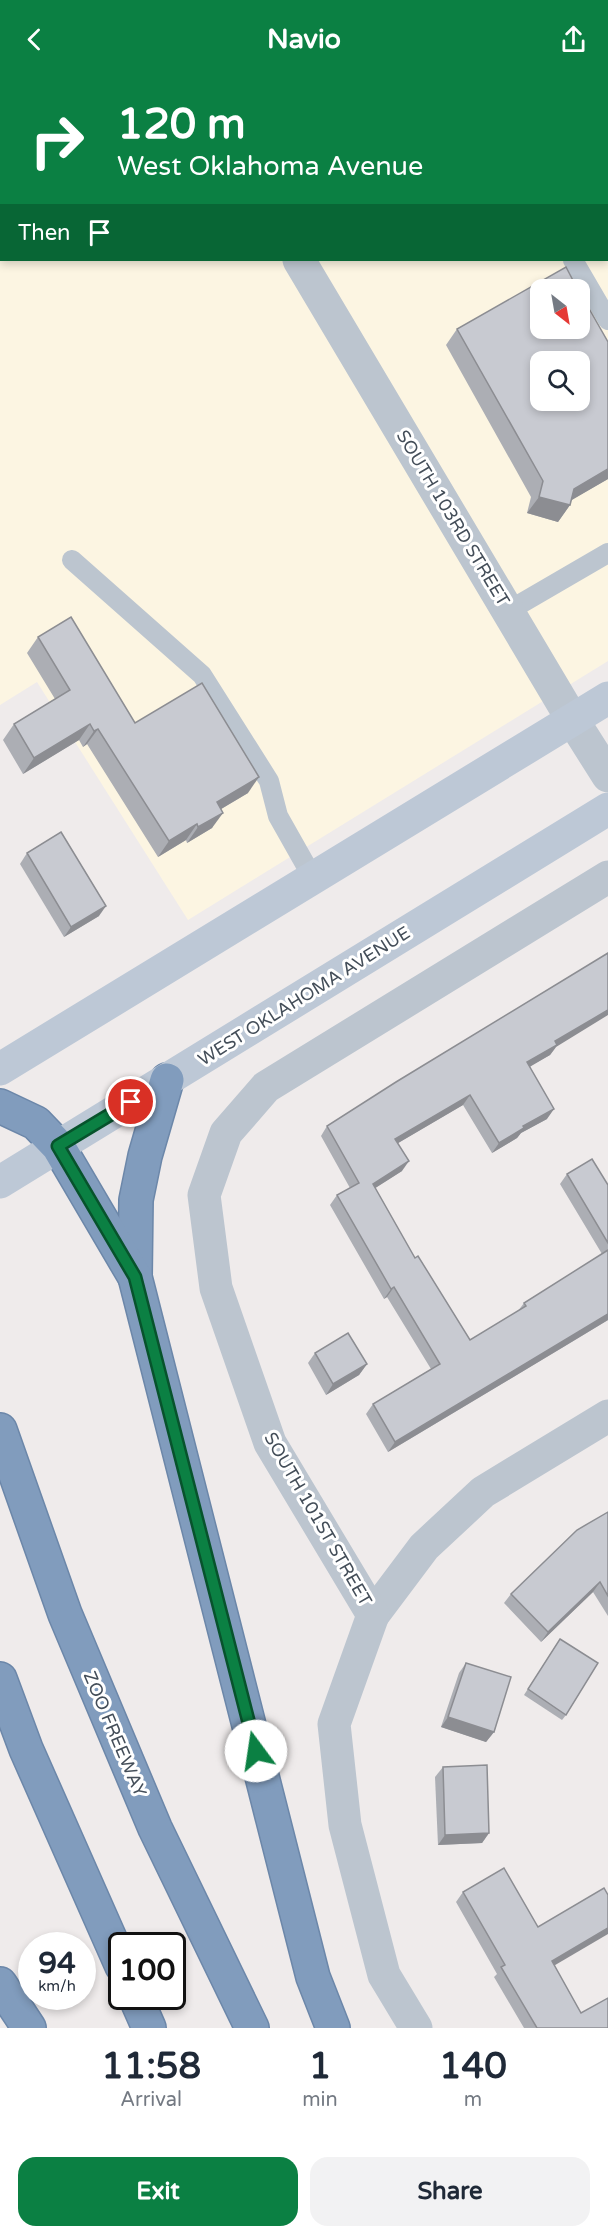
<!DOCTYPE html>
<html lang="en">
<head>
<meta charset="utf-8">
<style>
  body { margin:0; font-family:"Varela Round",sans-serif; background:#f2f2f3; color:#1f2937; height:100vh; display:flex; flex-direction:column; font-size:22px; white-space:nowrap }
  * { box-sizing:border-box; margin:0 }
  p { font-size:20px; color:#747a83 }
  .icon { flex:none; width:33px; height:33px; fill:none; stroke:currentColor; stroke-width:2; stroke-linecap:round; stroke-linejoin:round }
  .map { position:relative; height:1950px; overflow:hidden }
  .details { display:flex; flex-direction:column; background:#fff; flex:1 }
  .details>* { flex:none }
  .banner { position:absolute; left:0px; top:0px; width:609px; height:183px; box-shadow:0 3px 9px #0003; background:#0b8043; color:#fff; overflow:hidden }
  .needle { width:39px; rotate:149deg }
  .controls { position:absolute; left:530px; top:201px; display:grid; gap:12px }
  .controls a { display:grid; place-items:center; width:60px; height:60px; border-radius:12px; background:#fff; box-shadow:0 3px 9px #0003; font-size:30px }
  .speed { position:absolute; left:18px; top:1854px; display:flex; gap:12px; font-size:30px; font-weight:700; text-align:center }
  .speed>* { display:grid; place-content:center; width:78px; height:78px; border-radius:50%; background:#fff; box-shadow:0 3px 9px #0003; line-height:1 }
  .speed small { font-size:15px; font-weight:400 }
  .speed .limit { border:3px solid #111; border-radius:9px; background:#fff; color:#111 }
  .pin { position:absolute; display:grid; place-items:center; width:51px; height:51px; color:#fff; margin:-26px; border:3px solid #fff; border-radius:50%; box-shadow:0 2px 6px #0007 }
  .me { position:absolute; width:66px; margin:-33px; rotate:346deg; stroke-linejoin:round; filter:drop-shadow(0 0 4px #0008) }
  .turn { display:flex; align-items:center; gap:21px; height:126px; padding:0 18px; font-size:27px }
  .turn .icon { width:78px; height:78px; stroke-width:2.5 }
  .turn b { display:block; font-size:42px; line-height:51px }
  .then { display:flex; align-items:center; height:57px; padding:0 18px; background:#0003; gap:12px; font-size:22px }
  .eta { display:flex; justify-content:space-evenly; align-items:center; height:102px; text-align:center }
  .eta b { font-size:36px; font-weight:800; line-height:42px }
  .button { display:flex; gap:12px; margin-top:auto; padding:12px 18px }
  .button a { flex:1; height:69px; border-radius:18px; background:#0b8043; color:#fff; font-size:24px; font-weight:800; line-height:69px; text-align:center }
  .button a+a { background:#f2f2f3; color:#1f2937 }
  header { display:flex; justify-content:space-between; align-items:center; height:78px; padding:0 18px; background:#0b8043; color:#fff; font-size:27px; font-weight:800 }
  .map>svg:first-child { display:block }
  .commercial { fill:#fcf5e2; fill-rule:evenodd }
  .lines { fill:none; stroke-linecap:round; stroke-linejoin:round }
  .motorway-casing { stroke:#6c87a9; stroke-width:36 }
  .service { stroke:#bcc5cf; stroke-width:20 }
  .minor { stroke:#bcc5cf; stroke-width:33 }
  .secondary { stroke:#bdc8d6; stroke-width:33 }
  .motorway { stroke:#819cbd; stroke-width:33 }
  .wall { fill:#acaeb4 }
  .shaded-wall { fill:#8c8d92 }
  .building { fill:#c8cad1; stroke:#8c8d92; stroke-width:1.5; fill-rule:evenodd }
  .route-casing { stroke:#07532c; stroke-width:15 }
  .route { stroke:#0b8043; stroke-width:10 }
  .labels { text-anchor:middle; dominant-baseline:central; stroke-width:6; stroke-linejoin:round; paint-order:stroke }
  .street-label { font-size:18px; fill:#444e59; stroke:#fff }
</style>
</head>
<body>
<header><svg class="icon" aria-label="back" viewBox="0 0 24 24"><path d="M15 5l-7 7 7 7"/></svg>Navio<svg class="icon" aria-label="share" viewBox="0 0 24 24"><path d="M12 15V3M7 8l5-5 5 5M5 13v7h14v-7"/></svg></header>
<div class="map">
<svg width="608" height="1950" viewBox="0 0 608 1950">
  <rect width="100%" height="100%" fill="#efebeb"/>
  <!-- commercial -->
  <path class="commercial" d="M0,0h608v583l-420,259 -151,-238 -37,23zM2,2h606v180h-606zM540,212h39v38h-39zM540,284h39v38h-39z"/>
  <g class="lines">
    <defs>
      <g id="motorway">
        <path d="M167,1002l-22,76 -9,44 -1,77 178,700 20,51"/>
        <path d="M0,1028l36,17 22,23 77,131"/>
        <path d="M0,1352l65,184 90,214 97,200"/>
        <path d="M0,1601l26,70 96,217"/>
        <path d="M0,1906l29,44"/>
        <path d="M135,1918l14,32"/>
      </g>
    </defs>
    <!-- motorway casing -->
    <use href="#motorway" class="motorway-casing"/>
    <!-- service -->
    <g class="service">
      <path d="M28,0l1,2"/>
      <path d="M297,2l3,-2"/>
      <path d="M0,161l2,1"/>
      <path d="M573,182l35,60"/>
      <path d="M72,482l130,115 67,106 9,35 35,62"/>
      <path d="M508,533l100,-58"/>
    </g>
    <!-- minor -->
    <g class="minor">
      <path d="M192,0l1,2"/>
      <path d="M299,182l273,459 36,57"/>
      <path d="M373,1537l51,-68 59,-55 125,-76"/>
      <path d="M416,1950l-32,-53 -39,-150 -11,-101 39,-109 -103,-172 -54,-155 -12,-93 22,-62 40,-46 342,-210"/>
    </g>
    <!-- secondary -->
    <g class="secondary">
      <path d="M0,991l608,-371"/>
      <path d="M0,1104l608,-373"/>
    </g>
    <!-- motorway -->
    <use href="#motorway" class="motorway"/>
  </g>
  <!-- wall -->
  <g class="wall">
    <path d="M457,251l151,150 -37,21 -1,5 -12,17 -31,-9 4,-16 -85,-152z"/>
    <path d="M38,559l97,86 113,70 -27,16 -9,19 -25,15 -1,-3 -28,17 -71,-113 -4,3 -4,-7 -56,34 -20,-34 11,-16 41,-25 -28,-46z"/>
    <path d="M27,775l72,63 -35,21 -44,-73z"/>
    <path d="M556,969l-6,8 -20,11 17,53 -26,14 -4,5 -25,15 -29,-48 -65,38 4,28 -27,17 40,70 55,82 48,-29 6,-8 78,-49 -42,-70 7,-10 41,11v135l-43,26 -177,106 -22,-38 7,-10 58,-35 -44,-72 -3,2 -54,-94 7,-10 13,-7 -29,-52 6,-10z"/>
    <path d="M315,1275l52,11 -8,11 -33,20 -18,-32z"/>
    <path d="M608,1434v104l-15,-24 -52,50 -37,-39 7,-9z"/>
    <path d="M556,1567l10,70 -4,5 -38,-25z"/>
    <path d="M466,1585l28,69 -8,10 -45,-15 18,-54z"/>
    <path d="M443,1689l46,66 -7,10 -44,2 -3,-68z"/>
    <path d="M463,1814l91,73 27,48 27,15h-84l-30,-51 3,-3 -41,-72z"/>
  </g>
  <!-- shaded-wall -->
  <g class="shaded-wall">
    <path d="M608,391v10l-43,25 5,1 -12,17 -31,-9 12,-16 35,-8z"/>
    <path d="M90,646l-11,16 -56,34 11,-16z"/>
    <path d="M98,651l-11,15 -4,3 11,-16z"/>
    <path d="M259,699l-11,16 -42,25 11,-16z"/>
    <path d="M223,735l-11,15 -25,15 11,-16z"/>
    <path d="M197,746l-11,16 -28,17 11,-16z"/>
    <path d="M106,828l-7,10 -35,21 7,-10z"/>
    <path d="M608,932v5l-52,32 -6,8 -29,17 6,-10 28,-21z"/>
    <path d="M470,1017l-7,10 -75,44 7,-10z"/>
    <path d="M554,1031l-7,10 -26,14 -4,5 -25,15 7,-10 24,-17z"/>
    <path d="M409,1083l-7,10 -36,23 7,-10z"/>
    <path d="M394,1209l-7,10 -3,2 7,-10z"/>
    <path d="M608,1236v6l-43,26 -177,106 7,-10z"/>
    <path d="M367,1286l-8,11 -33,20 7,-11z"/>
    <path d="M600,1504l-7,10 -52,50 7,-10z"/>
    <path d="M448,1639l46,15 -8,10 -45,-15z"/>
    <path d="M489,1755l-7,10 -44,2 7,-10z"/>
    <path d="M608,1850v6l-63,37 7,-10z"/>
  </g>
  <!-- building -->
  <g class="building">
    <path d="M566,189l12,23h-38v38h39v-37l29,51v127l-34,20 -4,16 -31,-8 4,-16 -86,-152zM540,284h39v38h-39z"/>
    <path d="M71,539l64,106 67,-40 57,94 -42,25 6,11 -25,14 -1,-3 -28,17 -71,-112 -4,2 -4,-7 -56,34 -20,-34 56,-34 -32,-53z"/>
    <path d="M61,754l45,74 -35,21 -44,-74z"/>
    <path d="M608,875v57l-53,31 2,4 -30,17 27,47 -31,17 1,2 -25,15 -29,-48 -75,44 14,22 -36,23 42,74 3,-2 52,84 56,-34 -2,-3 84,-53v64l-213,128 -22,-38 67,-40 -46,-77 -3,2 -54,-94 22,-12 -32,-57 69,-44z"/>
    <path d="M592,1081l16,26v58l-41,-69z"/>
    <path d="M348,1255l19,31 -34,20 -18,-31z"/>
    <path d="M608,1434v84l-8,-14 -52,50 -37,-38 66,-64z"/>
    <path d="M560,1561l38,24 -32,52 -38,-26z"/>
    <path d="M466,1585l45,14 -17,55 -46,-15z"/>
    <path d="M487,1687l2,68 -44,2 -2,-68z"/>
    <path d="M504,1790l34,59 66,-39 4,7v33l-56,33 29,52 27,-15v30h-71l-36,-61 4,-2 -42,-73z"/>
  </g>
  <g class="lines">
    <defs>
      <path id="route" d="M131,1024l-73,44 77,131 121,474"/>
    </defs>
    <!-- route casing -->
    <use href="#route" class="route-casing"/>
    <!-- route -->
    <use href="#route" class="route"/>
  </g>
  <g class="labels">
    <!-- street labels -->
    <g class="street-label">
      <text transform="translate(453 440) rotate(59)">SOUTH 103RD STREET</text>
      <text transform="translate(304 918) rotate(-32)">WEST OKLAHOMA AVENUE</text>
      <text transform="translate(318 1441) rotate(60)">SOUTH 101ST STREET</text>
      <text transform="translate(115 1656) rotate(67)">ZOO FREEWAY</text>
    </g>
  </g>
</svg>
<div class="controls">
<a><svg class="needle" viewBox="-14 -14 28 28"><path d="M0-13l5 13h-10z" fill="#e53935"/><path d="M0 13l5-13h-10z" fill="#747a83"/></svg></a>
<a><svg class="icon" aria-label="search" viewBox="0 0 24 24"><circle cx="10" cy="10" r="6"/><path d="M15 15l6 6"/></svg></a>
</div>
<div class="speed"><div>94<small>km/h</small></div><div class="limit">100</div></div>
<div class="pin" style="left:131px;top:1024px;background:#d93025"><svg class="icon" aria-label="arrive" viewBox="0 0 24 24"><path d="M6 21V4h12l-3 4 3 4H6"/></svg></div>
<svg class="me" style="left:256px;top:1673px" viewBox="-20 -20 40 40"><circle r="19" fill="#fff"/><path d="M0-13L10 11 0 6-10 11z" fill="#0b8043"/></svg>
<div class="banner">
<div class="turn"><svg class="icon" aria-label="right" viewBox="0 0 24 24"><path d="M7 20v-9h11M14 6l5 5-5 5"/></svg><div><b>120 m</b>West Oklahoma Avenue</div></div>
<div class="then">Then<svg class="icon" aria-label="arrive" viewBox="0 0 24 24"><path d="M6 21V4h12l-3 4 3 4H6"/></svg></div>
</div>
</div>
<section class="details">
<div class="eta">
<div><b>11:58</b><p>Arrival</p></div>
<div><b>1</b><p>min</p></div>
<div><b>140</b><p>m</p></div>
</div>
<div class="button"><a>Exit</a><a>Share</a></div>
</section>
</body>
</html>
